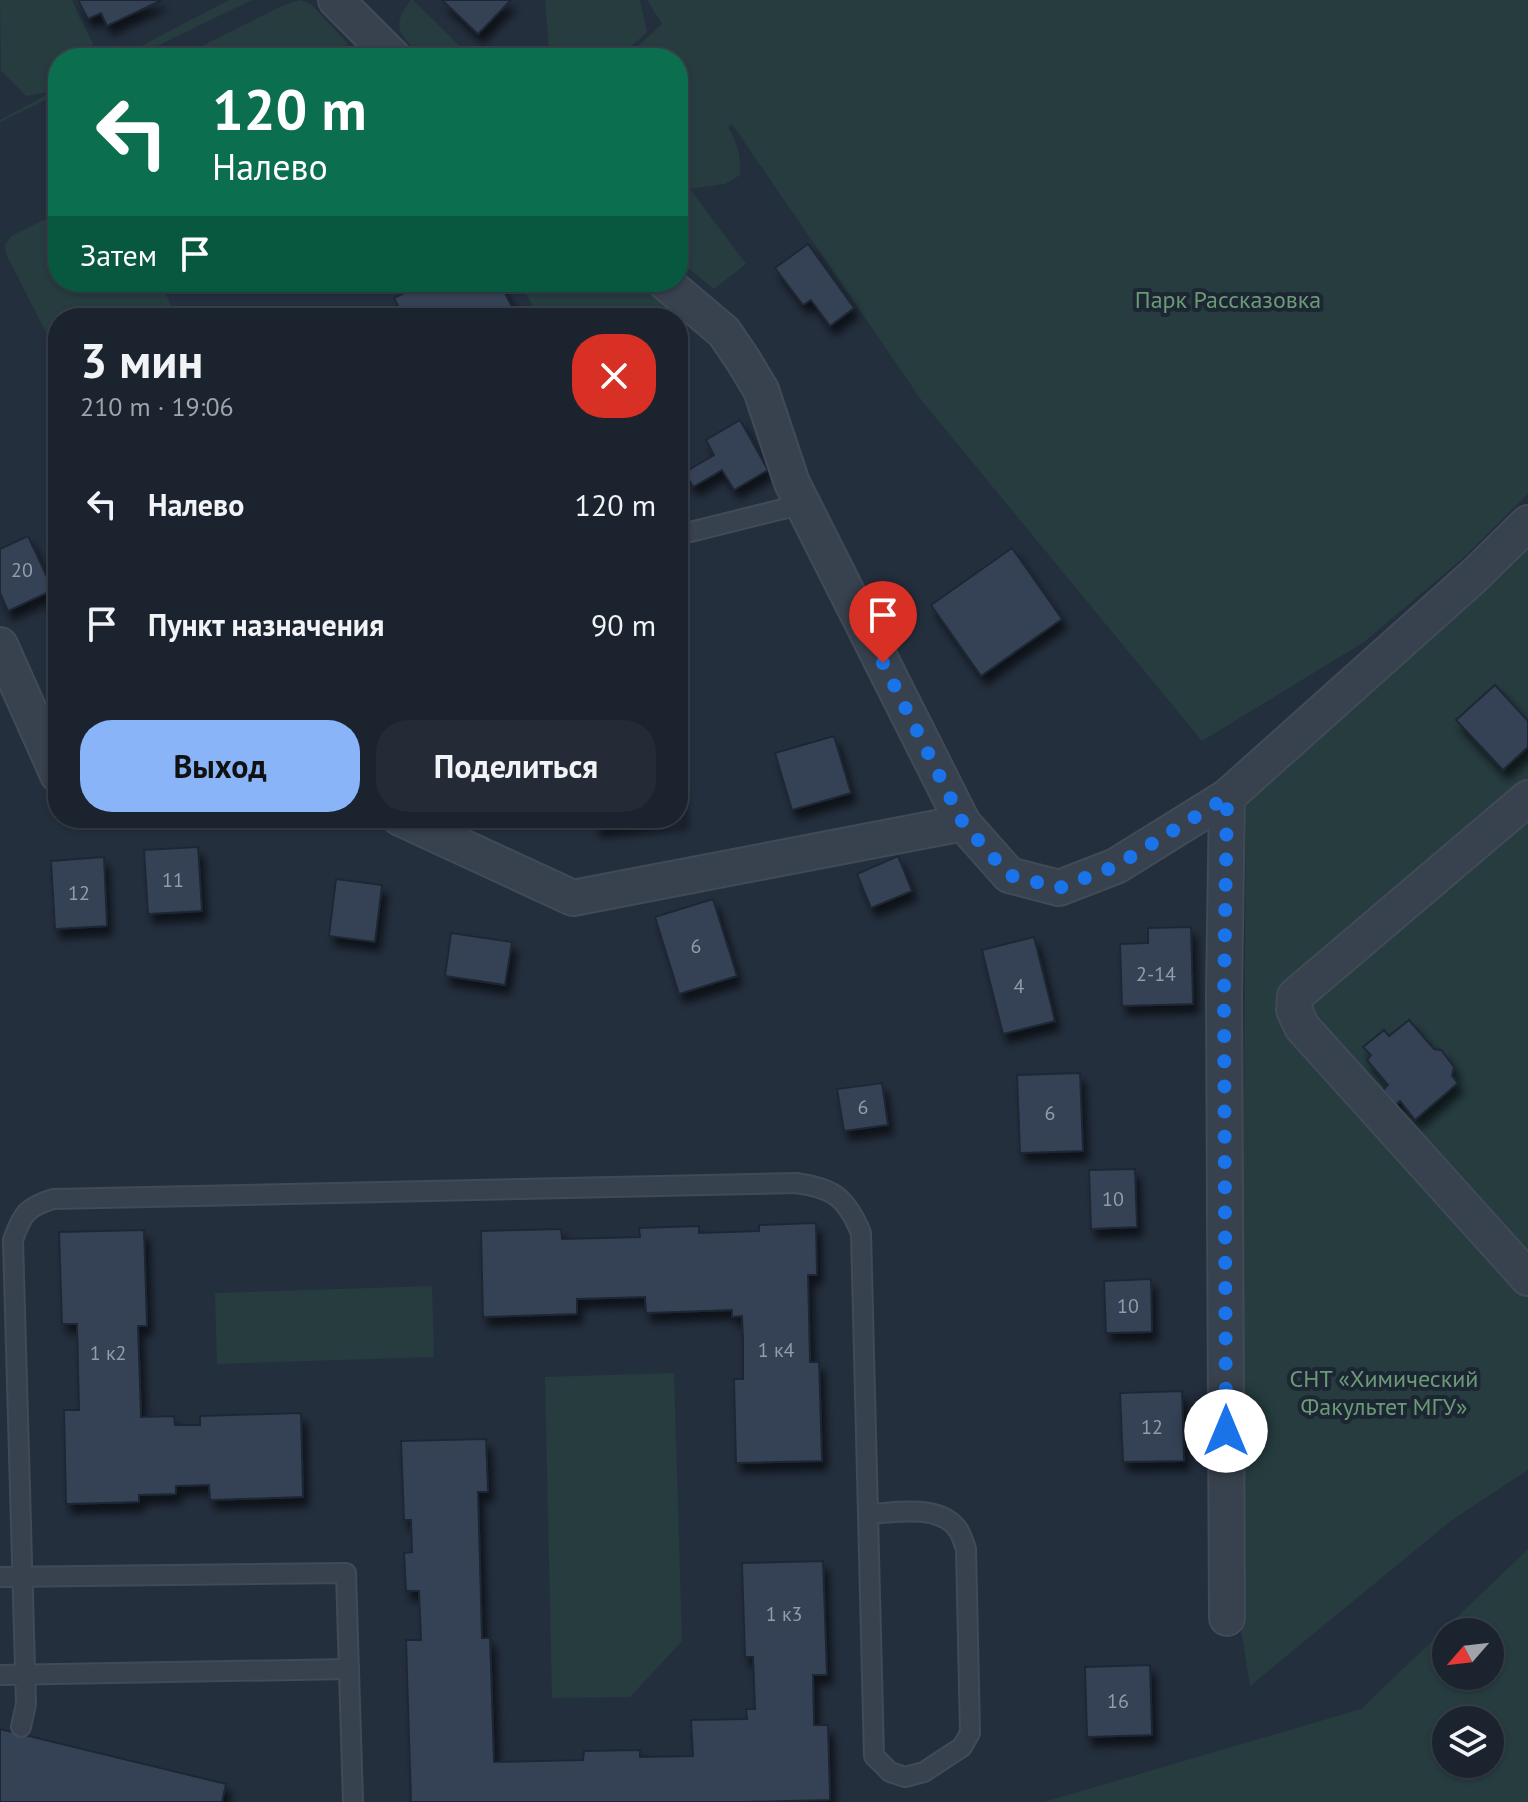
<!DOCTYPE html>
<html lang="ru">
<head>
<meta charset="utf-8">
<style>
  body { margin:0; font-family:"PT Sans",sans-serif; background:#242b36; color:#f1f3f6; height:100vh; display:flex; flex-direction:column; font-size:30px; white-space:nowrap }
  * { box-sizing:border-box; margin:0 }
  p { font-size:26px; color:#a0a4aa }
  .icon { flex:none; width:44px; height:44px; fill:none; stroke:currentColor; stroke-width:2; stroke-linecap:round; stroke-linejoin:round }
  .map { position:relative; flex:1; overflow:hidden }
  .details { position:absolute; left:48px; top:308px; width:640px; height:520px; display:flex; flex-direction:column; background:#1b232e; border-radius:32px; box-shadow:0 2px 6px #0004,0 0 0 2px #39404a }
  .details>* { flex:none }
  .banner { position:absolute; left:48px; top:48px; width:640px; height:244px; border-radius:32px; box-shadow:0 2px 6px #0004,0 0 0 2px #39404a; background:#0b6e4f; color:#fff; overflow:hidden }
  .needle { width:52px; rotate:242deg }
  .controls { position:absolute; left:1432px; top:1618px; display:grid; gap:16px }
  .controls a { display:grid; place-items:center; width:72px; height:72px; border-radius:50%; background:#1b232e; box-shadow:0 2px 6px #0004,0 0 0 2px #39404a; font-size:40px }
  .pin { position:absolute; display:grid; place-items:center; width:68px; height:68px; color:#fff; margin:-82px -34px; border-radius:50% 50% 50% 0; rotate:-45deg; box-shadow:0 0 8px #0007 }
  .pin .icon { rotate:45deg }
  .me { position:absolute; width:88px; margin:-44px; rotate:0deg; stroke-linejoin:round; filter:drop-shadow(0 0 6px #0008) }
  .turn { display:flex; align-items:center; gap:28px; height:168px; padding:0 32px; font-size:36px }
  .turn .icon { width:104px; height:104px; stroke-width:2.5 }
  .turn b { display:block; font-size:56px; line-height:68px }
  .then { display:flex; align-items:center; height:76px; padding:0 32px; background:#0003; gap:16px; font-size:30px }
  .round { display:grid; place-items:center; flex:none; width:84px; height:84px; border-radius:32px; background:#242b36 }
  .headline { display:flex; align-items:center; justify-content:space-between; height:136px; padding:0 32px }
  h1 { font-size:48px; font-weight:800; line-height:60px }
  .button { display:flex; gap:16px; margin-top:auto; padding:16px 32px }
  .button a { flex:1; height:92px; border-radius:32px; background:#8ab4f8; color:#111; font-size:32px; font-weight:800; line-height:92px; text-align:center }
  .button a+a { background:#242b36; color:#f1f3f6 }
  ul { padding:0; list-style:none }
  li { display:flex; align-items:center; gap:24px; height:120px; padding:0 32px }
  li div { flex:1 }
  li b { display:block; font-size:30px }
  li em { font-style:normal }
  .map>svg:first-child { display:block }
  .green { fill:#263c3f; fill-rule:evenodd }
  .building { fill:#364354; stroke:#1f2835; stroke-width:2; filter:url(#shadow) }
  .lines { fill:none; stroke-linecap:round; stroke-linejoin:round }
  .lane-casing { stroke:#414a57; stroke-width:22 }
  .street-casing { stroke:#414a57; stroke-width:38 }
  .lane { stroke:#38414e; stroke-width:18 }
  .street { stroke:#38414e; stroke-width:34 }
  .route { stroke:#1a73e8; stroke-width:14; stroke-dasharray:0 25.2 }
  .labels { text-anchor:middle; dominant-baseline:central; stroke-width:8; stroke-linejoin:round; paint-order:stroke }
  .number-label { font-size:20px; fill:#929caa }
  .park-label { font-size:24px; fill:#6b9a76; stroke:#1d2633 }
</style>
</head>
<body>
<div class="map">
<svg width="1528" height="1802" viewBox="0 0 1528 1802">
  <defs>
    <filter id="shadow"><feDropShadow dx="5" dy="9" stdDeviation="4" flood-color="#0009"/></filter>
  </defs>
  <rect width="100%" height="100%" fill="#242f3e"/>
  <!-- green -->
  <g class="green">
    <path d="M0,0h72l21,44 -10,14h-25v36l-58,28v-2l54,-29 -28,5 -25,-25z"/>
    <path d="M229,0h23l-120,58h-14z"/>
    <path d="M299,0l7,2 7,4 35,38 -27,14h-143l104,-52z"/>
    <path d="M411,0h2l59,58h-48c-22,-22 -36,-29 -13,-58z"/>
    <path d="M545,0h95l7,32 -29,26h-68z"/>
    <path d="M647,0h881v494l-67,66 -97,82 -162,99 -280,-340 -190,-277 -4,3c10,17 13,29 12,48l-15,9 -35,5 56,75 -32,25 -36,-29v-202h-53l37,-34z"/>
    <path d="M58,213v69h102l17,36h-119v38l-52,-102 -1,-9 6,-9z"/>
    <path d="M519,282h124l25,21 7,10 -2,5h-133z"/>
    <path d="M1528,539v931l-76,50 -202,166 -13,-82 6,-383 3,-416z"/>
    <path d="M432,1286l2,71 -217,7 -2,-71z"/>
    <path d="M674,1373l8,268 -52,56 -78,1 -7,-321z"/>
    <path d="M1528,1549v253h-484l317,-93zM1446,1632h44v44h-44zM1446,1720h44v44h-44z"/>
  </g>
  <!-- building -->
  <g class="building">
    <path d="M78,0h84l-55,26 -6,-13 -13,6z"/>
    <path d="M442,0h69l-33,34z"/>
    <path d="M808,244l46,64 -24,18 -19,-26 -8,5 -28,-37z"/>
    <path d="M426,282h73l19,36h-114l-10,-20z"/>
    <path d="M740,420l28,50 -34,20 -12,-20 -29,17 -8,-15 29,-17 -8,-15z"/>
    <path d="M28,536l25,54 -45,21 -8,-18v-44z"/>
    <path d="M1012,548l50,71 -81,57 -50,-71z"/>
    <path d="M1495,685l33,36v26l-25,23 -47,-50z"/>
    <path d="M834,736l17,57 -59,17 -17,-57z"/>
    <path d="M678,782l4,37 -86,9 -1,-10h83z"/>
    <path d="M198,847l4,64 -54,3 -4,-64z"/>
    <path d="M898,856l14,35 -41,17 -14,-34z"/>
    <path d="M104,857l3,69 -52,3 -4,-68z"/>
    <path d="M336,879l46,6 -7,57 -46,-6z"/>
    <path d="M713,899l24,77 -58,18 -24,-77z"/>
    <path d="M1191,927l2,77 -71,2 -2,-62 28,-1v-15z"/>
    <path d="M451,933l61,9 -7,43 -60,-9z"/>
    <path d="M1034,937l21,84 -52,13 -21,-84z"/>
    <path d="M1409,1020l25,29 7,1 13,17 -2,9 6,7 -43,37 -15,-19 -5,4 -12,-15 5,-5 -21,-25 4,-5 -8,-8 21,-17 5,6z"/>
    <path d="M1080,1073l3,78 -63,2 -3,-78z"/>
    <path d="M882,1083l6,42 -44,6 -7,-42z"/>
    <path d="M1135,1169l2,58 -46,2 -2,-59z"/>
    <path d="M816,1223l1,52h-9l2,87h9l3,99 -86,2 -2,-84h9v-41l-1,-22 -10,1v-7l-86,3 -1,-16 -68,2v15l-94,3 -2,-86 80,-2 1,10 78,-2 -1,-9 60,-2v7l60,-2v-6z"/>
    <path d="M144,1230l3,96h-9l3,91 33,-1 1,9h25v-9l101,-3 2,84 -93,3 -1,-15 -33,1v8l-37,1v7l-73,2 -2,-94h15l-2,-86h-15l-3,-92z"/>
    <path d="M1151,1279l1,53 -46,1 -2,-52z"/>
    <path d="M1182,1391l2,70 -61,1 -3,-69z"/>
    <path d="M486,1439l2,53h-10l4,146h8l4,124 89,-2 1,-9 56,-1v7l53,-1 -2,-36 56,-1 -1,-10h9l-2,-52h-8l-3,-94 81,-2 4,114h-14l1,50h14l2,75 -88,2h-331l-5,-162h15l-2,-49h-13l-2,-38 8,-1 -1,-32h-7l-3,-79z"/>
    <path d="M1150,1665l2,70 -65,2 -2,-70z"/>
    <path d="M0,1729l226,55 -4,18h-222z"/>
  </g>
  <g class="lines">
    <defs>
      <g id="lane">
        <path d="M678,535l125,-31"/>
        <path d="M0,1577l346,-4 7,229"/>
        <path d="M0,1675l349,-6"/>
        <path d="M21,1727l5,-23 -13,-464c9,-26 14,-33 40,-41l743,-16c37,5 50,14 65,50l13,523 16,16 15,5 19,-5 38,-25 8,-14 -4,-184c-2,-6 -4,-12 -7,-18 -18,-28 -63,-18 -91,-17"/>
      </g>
      <g id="street">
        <path d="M336,0l58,58"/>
        <path d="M665,282l59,50 19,28 18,30 31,93 171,340 46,52 50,13 57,-22 111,-69 247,-221 54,-53"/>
        <path d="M0,645l58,130"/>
        <path d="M1227,797l-3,197 3,624"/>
        <path d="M1528,798l-233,198 -1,14 8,17 226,251"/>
        <path d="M400,818l173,80 390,-75"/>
      </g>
    </defs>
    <!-- lane casing -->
    <use href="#lane" class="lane-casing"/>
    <!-- street casing -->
    <use href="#street" class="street-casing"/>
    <!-- lane -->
    <use href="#lane" class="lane"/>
    <!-- street -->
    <use href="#street" class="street"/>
  </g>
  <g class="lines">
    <!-- route -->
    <path class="route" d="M883,663l80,160 46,52 50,13 57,-22 111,-69 -3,197 2,437"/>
  </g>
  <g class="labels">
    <!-- number labels -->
    <g class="number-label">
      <text x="22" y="570">20</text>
      <text x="173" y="880">11</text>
      <text x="79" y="893">12</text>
      <text x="696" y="946">6</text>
      <text x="1156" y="974">2-14</text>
      <text x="1019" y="986">4</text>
      <text x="863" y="1107">6</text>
      <text x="1050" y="1113">6</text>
      <text x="1113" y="1199">10</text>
      <text x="1128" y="1306">10</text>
      <text x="776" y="1350">1 к4</text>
      <text x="108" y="1353">1 к2</text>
      <text x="1152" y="1427">12</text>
      <text x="784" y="1614">1 к3</text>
      <text x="1118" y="1701">16</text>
    </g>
    <!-- park labels -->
    <g class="park-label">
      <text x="1228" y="299">Парк Рассказовка</text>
      <text x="1384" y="1378">СНТ «Химический<tspan x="1384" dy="28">Факультет МГУ»</tspan></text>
    </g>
  </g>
</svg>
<div class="controls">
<a><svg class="needle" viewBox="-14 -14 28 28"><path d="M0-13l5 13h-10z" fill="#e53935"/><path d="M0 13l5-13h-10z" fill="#a0a4aa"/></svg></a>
<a><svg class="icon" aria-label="layers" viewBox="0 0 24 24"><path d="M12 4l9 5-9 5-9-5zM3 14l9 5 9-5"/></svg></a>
</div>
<div class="pin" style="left:883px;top:663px;background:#d93025"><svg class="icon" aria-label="arrive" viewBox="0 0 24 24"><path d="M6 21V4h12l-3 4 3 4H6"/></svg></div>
<svg class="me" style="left:1226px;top:1431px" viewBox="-20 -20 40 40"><circle r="19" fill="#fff"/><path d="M0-13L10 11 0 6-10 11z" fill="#1a73e8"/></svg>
<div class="banner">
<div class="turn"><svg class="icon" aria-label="left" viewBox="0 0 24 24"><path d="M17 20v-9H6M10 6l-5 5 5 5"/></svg><div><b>120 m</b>Налево</div></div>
<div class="then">Затем<svg class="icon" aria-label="arrive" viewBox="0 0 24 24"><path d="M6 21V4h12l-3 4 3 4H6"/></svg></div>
</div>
<section class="details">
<div class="headline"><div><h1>3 мин</h1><p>210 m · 19:06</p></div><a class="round" style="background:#d93025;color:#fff"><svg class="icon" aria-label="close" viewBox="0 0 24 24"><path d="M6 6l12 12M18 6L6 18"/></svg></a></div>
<ul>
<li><svg class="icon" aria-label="left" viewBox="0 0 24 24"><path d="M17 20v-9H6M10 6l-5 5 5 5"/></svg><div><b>Налево</b></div><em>120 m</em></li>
<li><svg class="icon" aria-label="arrive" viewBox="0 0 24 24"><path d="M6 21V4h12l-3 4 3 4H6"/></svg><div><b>Пункт назначения</b></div><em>90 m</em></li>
</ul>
<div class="button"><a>Выход</a><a>Поделиться</a></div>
</section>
</div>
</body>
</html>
